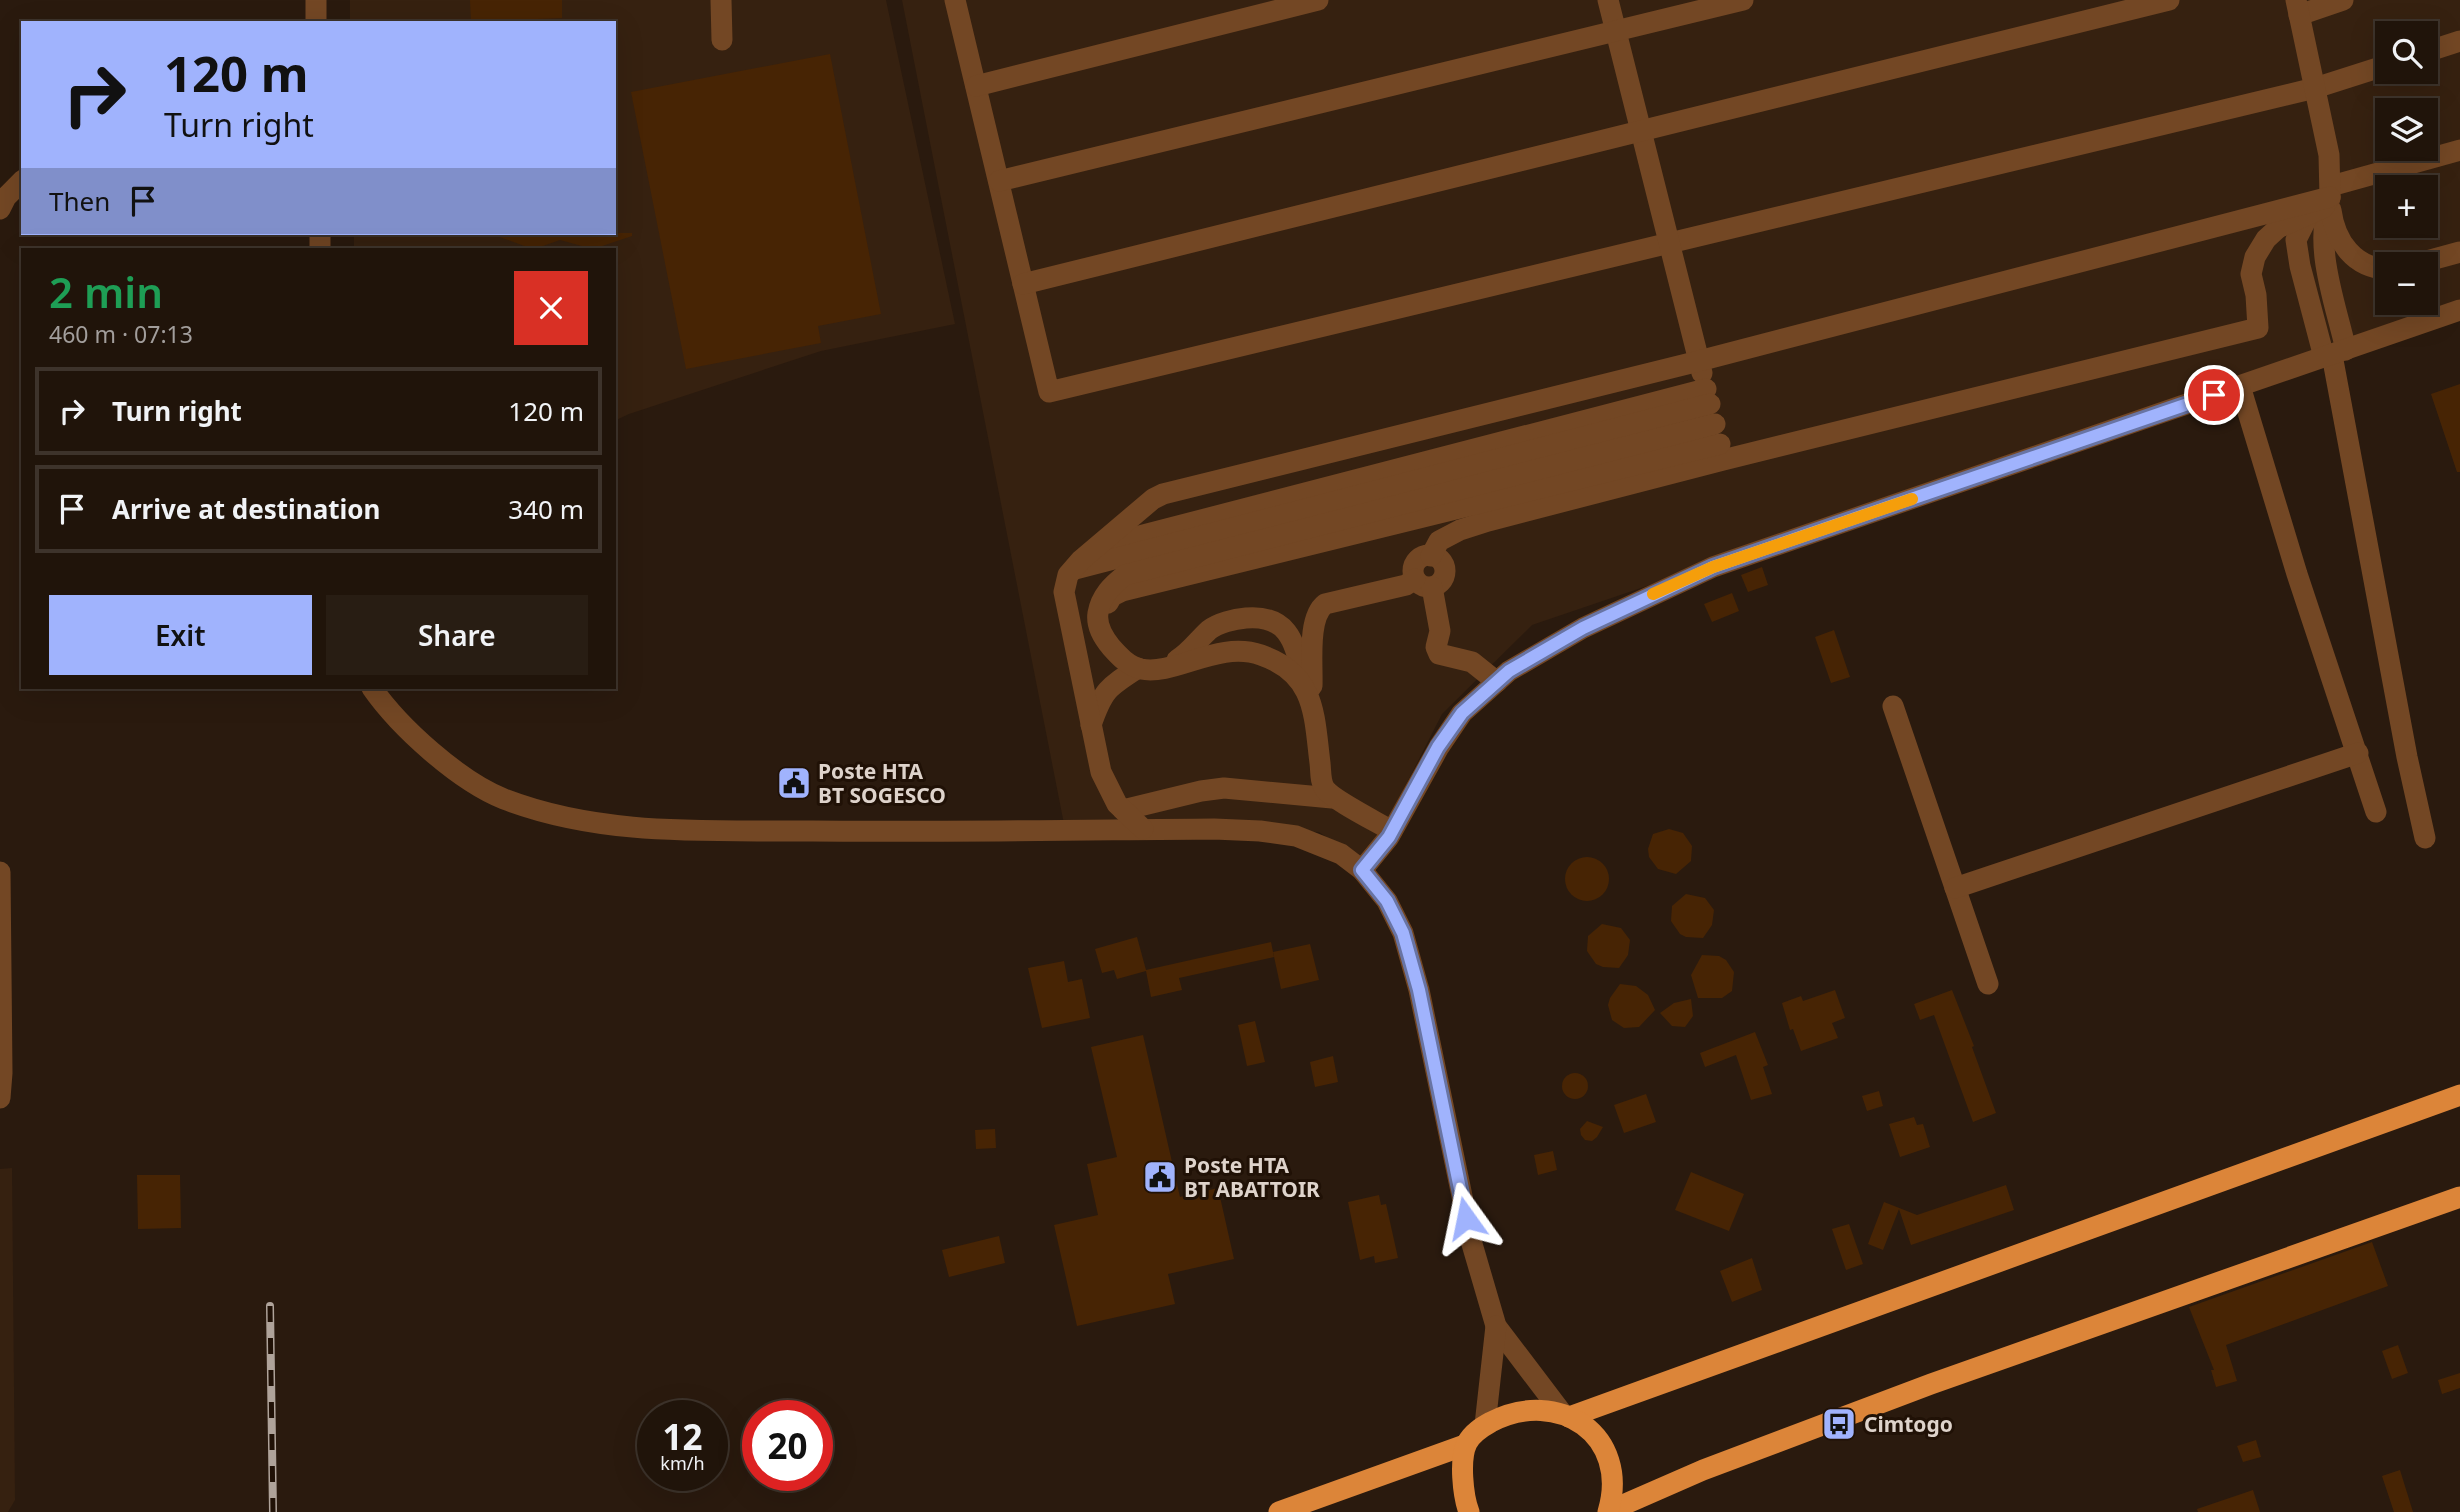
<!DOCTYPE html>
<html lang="en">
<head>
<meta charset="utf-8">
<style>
  body { margin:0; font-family:"Noto Sans",sans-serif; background:#281d13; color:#f1f3f6; height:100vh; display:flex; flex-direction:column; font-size:26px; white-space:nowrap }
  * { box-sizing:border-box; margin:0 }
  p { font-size:23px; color:#a29e9c }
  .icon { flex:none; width:38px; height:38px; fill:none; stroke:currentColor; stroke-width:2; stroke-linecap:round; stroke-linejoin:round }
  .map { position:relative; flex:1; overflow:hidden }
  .sheet { position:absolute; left:21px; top:248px; width:595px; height:441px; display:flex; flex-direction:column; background:#20140a; border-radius:0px; box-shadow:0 7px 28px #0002,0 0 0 2px #3d332b }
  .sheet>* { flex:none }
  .hud { position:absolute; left:21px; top:21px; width:595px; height:214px; border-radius:0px; box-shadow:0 7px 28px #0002,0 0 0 2px #3d332b; background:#a0b3fd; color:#111; overflow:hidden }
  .buttons { position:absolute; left:2375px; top:21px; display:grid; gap:14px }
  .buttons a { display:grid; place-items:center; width:63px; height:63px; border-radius:0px; background:#20140a; box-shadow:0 7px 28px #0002,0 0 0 2px #3d332b; font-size:35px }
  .speed { position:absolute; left:637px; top:1400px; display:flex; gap:14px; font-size:35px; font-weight:700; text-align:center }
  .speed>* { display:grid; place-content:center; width:91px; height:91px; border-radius:50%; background:#20140a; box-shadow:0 7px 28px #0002,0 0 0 2px #3d332b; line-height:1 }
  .speed small { font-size:18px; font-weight:400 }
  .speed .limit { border:10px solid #d22; background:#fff; color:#111 }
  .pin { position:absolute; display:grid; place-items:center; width:60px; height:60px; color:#fff; margin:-30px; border:4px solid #fff; border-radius:50%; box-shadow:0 2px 7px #0007 }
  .me { position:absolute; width:77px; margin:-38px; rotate:348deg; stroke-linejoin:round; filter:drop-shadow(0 0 5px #0008) }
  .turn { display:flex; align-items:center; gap:24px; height:147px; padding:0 28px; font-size:32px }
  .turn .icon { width:91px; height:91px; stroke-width:2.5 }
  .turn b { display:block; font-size:49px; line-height:60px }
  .then { display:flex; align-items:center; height:66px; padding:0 28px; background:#0003; gap:14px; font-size:26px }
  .round { display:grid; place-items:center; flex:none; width:74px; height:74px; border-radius:0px; background:#281d13 }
  .head { display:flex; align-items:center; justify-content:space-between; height:119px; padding:0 28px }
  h1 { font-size:42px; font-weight:600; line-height:52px; color:#1e9e55 }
  .button { display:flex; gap:14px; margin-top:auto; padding:14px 28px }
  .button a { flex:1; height:80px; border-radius:0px; background:#a0b3fd; color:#111; font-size:28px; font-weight:600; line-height:80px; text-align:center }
  .button a+a { background:#281d13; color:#f1f3f6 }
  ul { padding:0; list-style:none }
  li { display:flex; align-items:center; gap:21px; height:88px; margin:0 14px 10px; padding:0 14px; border:4px solid #3d332b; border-radius:0px }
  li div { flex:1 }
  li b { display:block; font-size:26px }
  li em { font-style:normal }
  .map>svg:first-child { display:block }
  .built { fill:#362110; fill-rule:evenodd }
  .building { fill:#472404 }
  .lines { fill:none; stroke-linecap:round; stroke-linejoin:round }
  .minor { stroke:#734724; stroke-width:21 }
  .highway { stroke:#dc8539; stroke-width:21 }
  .rail-casing { stroke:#afa39a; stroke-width:8 }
  .rail { stroke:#201106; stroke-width:5; stroke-dasharray:16; stroke-linecap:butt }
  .route-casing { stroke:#6874a4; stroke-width:18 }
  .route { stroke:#a0b3fd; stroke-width:12 }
  .slow { stroke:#f59e0b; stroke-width:12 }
  .labels { text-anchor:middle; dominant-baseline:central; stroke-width:6; stroke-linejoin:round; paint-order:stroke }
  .poi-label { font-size:21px; font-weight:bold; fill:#ded3cb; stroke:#201106; text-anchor:start }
</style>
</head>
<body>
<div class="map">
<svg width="2460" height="1512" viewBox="0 0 2460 1512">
  <rect width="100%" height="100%" fill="#2a1a0e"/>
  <!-- built -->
  <g class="built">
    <path d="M350,0h536l69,324 -134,27 -192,63 -15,7v-171h-260v-17h260v-210h-264z"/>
    <path d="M902,0h1558v310l-928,315 -90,89 -52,102 -30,45 -41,-29 -255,-8zM2387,33h39v39h-39zM2387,110h39v39h-39zM2387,187h39v39h-39zM2387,264h39v39h-39z"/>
    <path d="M12,1168l3,332 -7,12h-8v-343z"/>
  </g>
  <!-- building -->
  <g class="building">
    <path d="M470,0h92v18l-91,4z"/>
    <path d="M830,54l51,260 -63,12 3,17 -135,26 -55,-277z"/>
    <path d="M494,233h138v3l-39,13 -33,-9 -23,8h-7l-36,-13z"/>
    <path d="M2460,384v88h-3l-26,-78z"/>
    <path d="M1762,567l6,18 -20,7 -7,-17z"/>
    <path d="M1732,593l7,18 -27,11 -8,-18z"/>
    <path d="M1834,630l16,47 -19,6 -16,-46z"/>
    <path d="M1669,829l14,4 9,13 -1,15 -15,13 -18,-5 -9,-12 -1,-8 5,-15z"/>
    <circle cx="1587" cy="879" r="22"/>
    <path d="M1686,894l19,4 9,12 -2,15 -9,13 -17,-1 -6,-3 -9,-13 1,-15z"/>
    <path d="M1602,924l19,4 9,12 -2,15 -9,13 -16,-1 -7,-3 -9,-13 1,-15z"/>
    <path d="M1137,937l9,33 125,-28 3,15 -95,21 3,12 -31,7 -5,-26 -29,8 -3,-9 -12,3 -7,-24z"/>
    <path d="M1310,944l9,36 -38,9 -8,-37z"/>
    <path d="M1702,955l17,1 7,4 8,12 -2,19 -10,7h-24l-7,-23z"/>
    <path d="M1064,961l4,21 14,-3 8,39 -48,10 -14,-60z"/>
    <path d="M1620,984l16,2 12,9 7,15 -16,17 -15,1 -12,-8 -4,-15 2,-7z"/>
    <path d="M1835,990l10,28 -13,5 6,15 -37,13 -8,-22 -3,1 -8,-27 19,-7 2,5z"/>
    <path d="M1952,990l22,56 -2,1 24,66 -23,9 -39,-107 -14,5 -6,-16z"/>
    <path d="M1691,999l2,17 -8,11 -13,-1 -12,-13 14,-10z"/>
    <path d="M1255,1021l10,41 -18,4 -9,-41z"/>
    <path d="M1755,1032l13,33 -5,2 9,27 -21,6 -15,-45 -31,12 -5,-14z"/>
    <path d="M1143,1035l37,162 38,-9 16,71 -66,15 7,30 -98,22 -23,-101 44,-10 -11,-51 30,-7 -26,-110z"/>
    <path d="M1333,1056l5,26 -23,5 -5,-25z"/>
    <circle cx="1575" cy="1086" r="13"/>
    <path d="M1879,1091l4,15 -16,5 -5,-15z"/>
    <path d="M1646,1094l10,28 -32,11 -10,-28z"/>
    <path d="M1914,1117l3,8 6,-1 7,23 -30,10 -11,-33z"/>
    <path d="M1587,1121l16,6 -6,10 -5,4 -7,-1 -4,-5 -1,-6z"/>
    <path d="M995,1129l1,19 -20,1 -1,-19z"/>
    <path d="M1553,1151l4,19 -19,5 -4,-20z"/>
    <path d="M1691,1172l53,22 -15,37 -54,-21z"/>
    <path d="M137,1175h43l1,53 -43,1z"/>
    <path d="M2006,1185l8,25 -103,35 -12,-36 -16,41 -15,-6 16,-42 33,13z"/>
    <path d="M1379,1195l2,10 5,-1 12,54 -23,5 -1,-7 -14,4 -12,-58z"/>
    <path d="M1849,1224l14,40 -17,6 -14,-41z"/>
    <path d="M999,1236l6,27 -56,14 -7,-27z"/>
    <path d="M2372,1242l16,44 -162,59 11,36 -21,6 -5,-17h3l-25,-63z"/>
    <path d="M1752,1258l10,32 -30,12 -12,-31z"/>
    <path d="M2398,1345l10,28 -16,6 -10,-28z"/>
    <path d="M2460,1373v15l-18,6 -4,-14z"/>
    <path d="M2256,1440l5,17 -18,5 -6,-16z"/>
    <path d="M2400,1470l13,42h-19l-12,-36z"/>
    <path d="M2253,1490l7,22h-62l-1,-3z"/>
  </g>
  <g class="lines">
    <!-- minor -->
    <g class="minor">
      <path d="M721,0l1,40"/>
      <path d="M955,0l94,392 1266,-304 72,-23"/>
      <path d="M1608,0l94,373"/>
      <path d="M2299,15l44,-15"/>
      <path d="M316,23v-23"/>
      <path d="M2426,52l34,-11"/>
      <path d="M976,86l342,-86"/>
      <path d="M999,181l744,-181"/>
      <path d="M2331,186l129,-36"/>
      <path d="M2330,198c-17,49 5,103 16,152"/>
      <path d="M0,209l6,-12 17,-17"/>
      <path d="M2331,210c4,31 23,58 56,59"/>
      <path d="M2308,216l-12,24 4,26 24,91"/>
      <path d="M320,233v17"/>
      <path d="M2416,264l44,-12"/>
      <path d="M1023,284l1146,-284"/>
      <path d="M2332,355l75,402 18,81"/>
      <path d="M2240,386l57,188 79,238"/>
      <path d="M1101,546l605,-157"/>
      <circle cx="1429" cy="571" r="16"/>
      <path d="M1431,556l8,-15 21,-11 28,-9 235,-61 535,-132 -2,-33 -5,-21 4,-17 11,-18 12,-11 45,-20 7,-11 -1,-42 -33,-155"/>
      <path d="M1075,569l635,-165"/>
      <path d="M1432,587l8,44 -4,16 3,7 33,8 25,20"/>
      <path d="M1108,603l4,-7 10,-5 598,-147"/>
      <path d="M1177,660c13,-8 21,-20 32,-30 9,-7 25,-11 37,-12 48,-4 49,32 60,69"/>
      <path d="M1312,686c1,-21 -5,-68 13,-82l81,-19 9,-6"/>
      <path d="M372,688c28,40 87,93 132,111 99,38 204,31 308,32 134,1 268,-1 402,-2l46,2 36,5 45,18 21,16 25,31 16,32 16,57 53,254 24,82 66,87"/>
      <path d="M1893,706l95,278"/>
      <path d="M1091,725c12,-35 17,-38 47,-57"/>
      <path d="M1123,810l78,-19 23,-3 108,10"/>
      <path d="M1143,829l-26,-25 -16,-32 -37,-180 4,-17 13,-15 72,-61 10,-5 536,-133 631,-164"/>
      <path d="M1392,831c-15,-9 -59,-31 -67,-42 -5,-7 -4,-18 -5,-26 -6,-48 -4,-89 -59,-108 -43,-15 -86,21 -120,14 -13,-3 -22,-13 -30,-22 -8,-10 -15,-21 -13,-34 3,-17 14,-28 27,-38l590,-151"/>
      <path d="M1362,870l27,-33 50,-90 23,-34 47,-42 74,-43 130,-61 747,-257"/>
      <path d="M0,872l2,201 -2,25"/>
      <path d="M1955,888l403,-135"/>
      <path d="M1485,1425l11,-99"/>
    </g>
    <!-- highway -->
    <g class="highway">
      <path d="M1569,1417l891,-322"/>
      <path d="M1609,1511l94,-41 228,-86 529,-187"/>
      <path d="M1279,1512l186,-67"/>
      <path d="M1469,1512c-6,-16 -10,-53 -2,-69 5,-10 15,-16 24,-21 67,-35 140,13 117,90"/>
    </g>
    <defs>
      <path id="rail" d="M270,1306l3,206"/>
    </defs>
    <!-- rail casing -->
    <use href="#rail" class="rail-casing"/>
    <!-- rail -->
    <use href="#rail" class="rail"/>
  </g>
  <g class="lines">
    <defs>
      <path id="route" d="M1466,1218l-47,-228 -16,-57 -16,-32 -25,-31 27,-33 49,-90 24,-34 47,-42 74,-43 130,-61 501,-172"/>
    </defs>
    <!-- route casing -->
    <use href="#route" class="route-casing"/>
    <!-- route -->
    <use href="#route" class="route"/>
    <!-- slow -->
    <path class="slow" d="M1653,594l60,-27 199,-68"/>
  </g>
  <!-- icons -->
  <defs>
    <symbol id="civic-square" viewBox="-11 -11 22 22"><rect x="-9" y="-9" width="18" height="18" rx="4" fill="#a0b3fd" stroke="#201106"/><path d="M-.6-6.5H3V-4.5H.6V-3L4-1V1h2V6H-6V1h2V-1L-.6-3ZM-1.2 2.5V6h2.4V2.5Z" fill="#111"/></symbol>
    <symbol id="bus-square" viewBox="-11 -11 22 22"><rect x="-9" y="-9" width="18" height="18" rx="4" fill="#a0b3fd" stroke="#201106"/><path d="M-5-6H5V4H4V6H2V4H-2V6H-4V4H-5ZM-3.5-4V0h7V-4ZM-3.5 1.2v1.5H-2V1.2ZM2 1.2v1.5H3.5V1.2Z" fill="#111"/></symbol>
  </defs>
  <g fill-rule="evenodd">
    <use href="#civic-square" x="775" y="764" width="38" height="38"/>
    <use href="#civic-square" x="1141" y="1158" width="38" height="38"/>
    <use href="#bus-square" x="1820" y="1405" width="38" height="38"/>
  </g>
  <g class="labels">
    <!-- poi labels -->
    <g class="poi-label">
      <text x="818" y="771">Poste HTA<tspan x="818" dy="24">BT SOGESCO</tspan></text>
      <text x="1184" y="1165">Poste HTA<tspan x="1184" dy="24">BT ABATTOIR</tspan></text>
      <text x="1864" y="1424">Cimtogo</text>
    </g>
  </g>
</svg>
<div class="buttons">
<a><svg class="icon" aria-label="search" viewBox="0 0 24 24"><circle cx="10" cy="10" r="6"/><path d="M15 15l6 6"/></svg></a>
<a><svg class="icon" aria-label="layers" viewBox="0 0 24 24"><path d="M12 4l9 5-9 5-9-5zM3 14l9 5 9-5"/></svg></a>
<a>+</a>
<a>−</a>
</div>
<div class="speed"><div>12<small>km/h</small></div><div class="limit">20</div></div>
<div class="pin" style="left:2214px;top:395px;background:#d93025"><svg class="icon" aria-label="arrive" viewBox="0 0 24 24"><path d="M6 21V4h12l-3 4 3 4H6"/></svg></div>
<svg class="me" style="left:1466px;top:1218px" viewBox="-20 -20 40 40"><path d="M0-17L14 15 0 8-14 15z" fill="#a0b3fd" stroke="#fff" stroke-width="4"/></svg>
<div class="hud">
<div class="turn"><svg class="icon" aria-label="right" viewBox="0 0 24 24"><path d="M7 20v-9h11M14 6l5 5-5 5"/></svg><div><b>120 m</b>Turn right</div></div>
<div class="then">Then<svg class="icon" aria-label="arrive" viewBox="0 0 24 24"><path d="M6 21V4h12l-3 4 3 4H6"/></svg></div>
</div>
<section class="sheet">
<div class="head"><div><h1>2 min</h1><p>460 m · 07:13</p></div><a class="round" style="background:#d93025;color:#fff"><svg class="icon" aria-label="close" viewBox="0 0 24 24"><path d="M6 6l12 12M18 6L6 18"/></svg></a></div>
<ul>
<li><svg class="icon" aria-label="right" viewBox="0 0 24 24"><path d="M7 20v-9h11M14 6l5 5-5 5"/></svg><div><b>Turn right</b></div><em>120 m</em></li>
<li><svg class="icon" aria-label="arrive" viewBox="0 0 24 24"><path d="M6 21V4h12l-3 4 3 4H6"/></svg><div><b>Arrive at destination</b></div><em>340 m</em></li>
</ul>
<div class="button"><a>Exit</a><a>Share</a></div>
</section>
</div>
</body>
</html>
